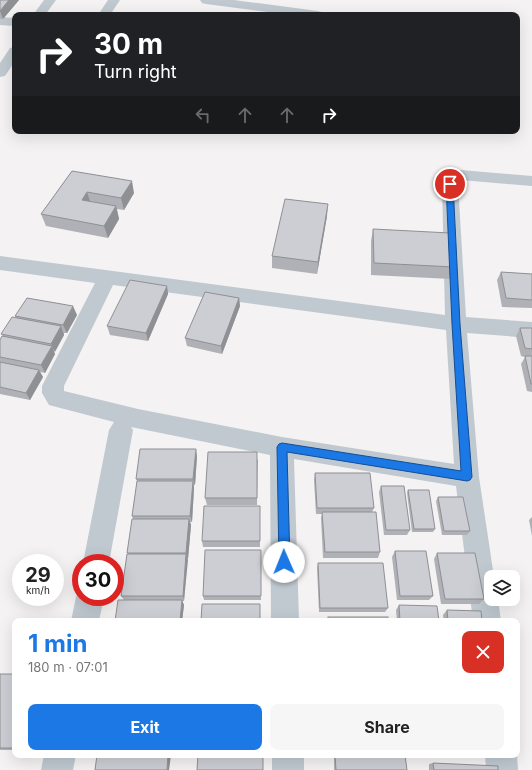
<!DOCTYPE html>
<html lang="en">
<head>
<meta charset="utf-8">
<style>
  body { margin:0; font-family:Inter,sans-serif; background:#f6f6f6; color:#222; height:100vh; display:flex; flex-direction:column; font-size:15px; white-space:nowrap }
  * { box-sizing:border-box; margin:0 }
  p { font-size:13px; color:#767676 }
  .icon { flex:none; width:22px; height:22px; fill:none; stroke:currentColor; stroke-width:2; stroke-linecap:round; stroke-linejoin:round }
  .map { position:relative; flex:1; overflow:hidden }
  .sheet { position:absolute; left:12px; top:618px; width:508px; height:140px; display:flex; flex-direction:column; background:#fff; border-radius:8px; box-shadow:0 4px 16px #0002 }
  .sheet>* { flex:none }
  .guide { position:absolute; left:12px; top:12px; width:508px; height:122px; border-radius:8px; box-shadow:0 4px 16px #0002; background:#202124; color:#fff; overflow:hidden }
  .buttons { position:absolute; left:484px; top:570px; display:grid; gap:8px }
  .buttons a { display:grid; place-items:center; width:36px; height:36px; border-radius:8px; background:#fff; box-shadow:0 4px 16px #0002; font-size:20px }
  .speed { position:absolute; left:12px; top:554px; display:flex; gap:8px; font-size:20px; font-weight:700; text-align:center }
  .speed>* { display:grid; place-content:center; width:52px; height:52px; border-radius:50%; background:#fff; box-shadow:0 4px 16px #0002; line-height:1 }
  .speed small { font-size:10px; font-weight:400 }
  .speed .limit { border:6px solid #d22; background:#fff; color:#111 }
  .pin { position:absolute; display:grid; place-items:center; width:34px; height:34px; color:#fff; margin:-17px; border:2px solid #fff; border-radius:50%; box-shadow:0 1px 4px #0007 }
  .me { position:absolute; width:44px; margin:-22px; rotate:359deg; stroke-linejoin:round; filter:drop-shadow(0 0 3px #0008) }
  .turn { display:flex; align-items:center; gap:14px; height:84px; padding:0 16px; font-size:18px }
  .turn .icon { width:52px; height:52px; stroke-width:2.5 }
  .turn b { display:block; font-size:28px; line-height:34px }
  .lanes { display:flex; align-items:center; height:38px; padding:0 16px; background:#0003; justify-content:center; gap:20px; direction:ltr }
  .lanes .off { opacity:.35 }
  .round { display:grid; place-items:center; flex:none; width:42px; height:42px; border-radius:8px; background:#f6f6f6 }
  .head { display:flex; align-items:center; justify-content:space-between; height:68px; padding:0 16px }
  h1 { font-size:24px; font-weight:700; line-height:30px; color:#1b78e5 }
  .button { display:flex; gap:8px; margin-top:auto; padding:8px 16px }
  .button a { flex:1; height:46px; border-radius:8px; background:#1b78e5; color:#fff; font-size:16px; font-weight:700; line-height:46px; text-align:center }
  .button a+a { background:#f6f6f6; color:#222 }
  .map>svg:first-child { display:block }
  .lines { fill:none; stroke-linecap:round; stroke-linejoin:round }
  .minor { fill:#c0c9d0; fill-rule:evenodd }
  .wall { fill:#afb1b6 }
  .shaded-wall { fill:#8f9094 }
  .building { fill:#ccced4; stroke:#8f9094 }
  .route { fill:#1b78e5; stroke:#124e95 }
</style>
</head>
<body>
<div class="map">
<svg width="532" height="770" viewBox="0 0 532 770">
  <rect width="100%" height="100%" fill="#f4f2f2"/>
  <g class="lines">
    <!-- minor -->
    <g class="minor">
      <path d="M44,0h12l-11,15h-12z"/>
      <path d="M108,0h12l-10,15h-12z"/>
      <path d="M200,0h34l84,11 4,1 2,3h-34l-84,-11 -4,-1z"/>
      <path d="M0,17l15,1v8l-15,-1z"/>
      <path d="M15,47v14l-10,15 -5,1v-14l10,-15z"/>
      <path d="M461,170l71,6v10l-71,-6 -3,4 8,133 66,5v16l-65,-5 12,144 15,100h-3v22h7l3,22h-28l-17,-135 -162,-27 5,162h-28l-1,-166 -139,-28 2,3 -24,133h-26l26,-133 5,-8 -65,-17 -7,-12v-7l53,-103 -95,-13v-14l445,59 -3,-131 4,-11zM113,285l333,45 8,134 -172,-27 -144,-28 -74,-18v-5z"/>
      <path d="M80,587l1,10h23l-5,24h-28l5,-24z"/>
      <path d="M44,755h32l-3,15h-32z"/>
      <rect x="272" y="755" width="32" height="15"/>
      <path d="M485,755h32l1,15h-32z"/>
    </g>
  </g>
  <!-- wall -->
  <g class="wall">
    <path d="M0,0h19l-16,19h-3z"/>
    <path d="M72,171l62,22 -10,17 -7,-1 2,10 -11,19 -62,-12 -5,-12z"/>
    <path d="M327,216l-10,58 -45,-6v-12z"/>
    <path d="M373,229l82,38 -4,12 -80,-4v-34z"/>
    <path d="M501,272l31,2v34l-30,-1 -5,-27z"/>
    <path d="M167,286l1,8 -20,47 -38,-6 -3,-9z"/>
    <path d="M239,298l1,8 -18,48 -35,-8 -2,-8z"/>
    <path d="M77,315l-10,18h-3v2l-10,17 1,2 -10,19 -5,-1 3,5 -13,23 -30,-6v-54l3,-4 -2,-2 15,-16 -1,-2z"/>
    <path d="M520,328h12v64l-5,-1 -6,-27 4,-7 -4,-1 -5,-20z"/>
    <path d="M197,456l-2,29h-1v3l-2,34h-2l1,3 -3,34h-1l-3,42h-2l2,4 -2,16h-67l9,-21 -3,-4 7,-42 -1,-1 6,-34 -1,-3 5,-35 -1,-2z"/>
    <path d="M258,459l-1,46h-50l-2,-7z"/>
    <path d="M315,473l59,35 -2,4 8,40 -2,6h-55l-2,-40 1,-4h-6l-2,-34z"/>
    <path d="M381,486l29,44 -3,5h-23l-5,-43z"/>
    <path d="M408,490l27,39 -2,3h-21l-5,-39z"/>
    <path d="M438,497l32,34 -3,4h-25l-6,-34z"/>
    <path d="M260,506v41h-57l-1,-6z"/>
    <path d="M532,517v19l-3,-16z"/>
    <path d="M261,550v50h-57l-1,-4z"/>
    <path d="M395,551l38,45 -4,4h-32l-5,-43z"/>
    <path d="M437,553l47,46 -5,5h-38l-7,-45z"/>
    <path d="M318,563l70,45 -3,4h-66l-2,-44z"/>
    <path d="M399,605l40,16h-42l-1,-11z"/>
    <path d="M447,610l35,11h-38l-1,-6z"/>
    <rect x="0" y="674" width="15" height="76"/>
    <path d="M334,755h71l2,15h-73z"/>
    <path d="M433,763l65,7h-69v-6z"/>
  </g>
  <!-- shaded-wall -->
  <g class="shaded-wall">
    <path d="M9,0h10l-16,19 -3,-8z"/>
    <path d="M132,181l2,12 -10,17 -3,-12z"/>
    <path d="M87,192l4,12 -9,-4z"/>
    <path d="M328,204l-1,12 -10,58 1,-12z"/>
    <path d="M116,206l3,13 -11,19 -4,-12z"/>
    <path d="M167,286l1,8 -20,47 -2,-8z"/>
    <path d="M239,298l1,8 -18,48 -1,-8z"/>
    <path d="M73,306l4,9 -10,18 -4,-8z"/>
    <path d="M61,326l3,9 -9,17 -4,-8z"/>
    <path d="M52,346l3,8 -10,19 -4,-8z"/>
    <path d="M39,370l4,7 -13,23 -4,-7z"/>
    <path d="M196,449l1,7 -2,29 -2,-6z"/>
    <path d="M193,481l1,7 -2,34 -2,-6z"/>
    <path d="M189,519l2,6 -3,34 -2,-6z"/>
    <path d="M186,554l2,6 -4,41 -1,-5z"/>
    <path d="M182,600l2,5 -2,16h-2z"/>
    <path d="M168,755h3l-2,15h-2z"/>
  </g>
  <!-- building -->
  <g class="building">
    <path d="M0,0h9l-9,11z"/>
    <path d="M72,171l60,10 -11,17 -34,-6 -5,8 34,6 -12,20 -63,-12z"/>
    <path d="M285,199l43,5 -10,58 -46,-6z"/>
    <path d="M373,229l77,4 5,34 -81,-4z"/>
    <path d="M501,272l31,2v26l-26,-2z"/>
    <path d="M130,280l37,6 -21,47 -39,-7z"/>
    <path d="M205,292l34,6 -18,48 -36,-8z"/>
    <path d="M27,298l46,8 -10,19 -48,-9z"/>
    <path d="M12,317l49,9 -10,18 -50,-10z"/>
    <path d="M520,328h12v21l-7,-1z"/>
    <path d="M2,336l50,10 -11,19 -41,-8v-17z"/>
    <path d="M525,356h7v28h-1z"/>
    <path d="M0,362l39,8 -13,23 -26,-6z"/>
    <path d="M140,449h56l-3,30h-57z"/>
    <path d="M208,452h49v46h-52z"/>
    <path d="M315,473h55l4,35h-57z"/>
    <path d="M137,481h56l-3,35h-58z"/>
    <path d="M381,486h23l6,44h-24z"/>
    <path d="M408,490h21l6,39h-21z"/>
    <path d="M438,497h25l7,34h-26z"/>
    <path d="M204,506h56v35h-58z"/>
    <path d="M322,512h54l4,40h-55z"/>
    <path d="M132,519h57l-3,34h-59z"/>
    <path d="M205,550h56v46h-58z"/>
    <path d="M395,551h31l7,45h-33z"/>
    <path d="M437,553h38l9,46h-39z"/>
    <path d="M127,554h59l-3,42h-62z"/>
    <path d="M318,563h65l5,45h-68z"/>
    <path d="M118,600h64l-2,21h-65z"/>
    <path d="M202,604h58v17h-59z"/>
    <path d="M399,605l38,1 2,15h-39z"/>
    <path d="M447,610l34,1 1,10h-34z"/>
    <rect x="328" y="617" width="60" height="4"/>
    <rect x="0" y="674" width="15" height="74"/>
    <path d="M97,755h71l-1,15h-72z"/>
    <path d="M198,755h65v15h-66z"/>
    <path d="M335,755h70l2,15h-71z"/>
    <path d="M433,763l65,3v4h-64z"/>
  </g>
  <!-- route -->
  <path class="route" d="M450,182l3,2 7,140 12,153 -2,3 -3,1 -180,-29 3,110 -2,4 -4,1 -4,-1 -1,-4 -2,-115 2,-3 3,-1 179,28 -9,-147 -6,-140z"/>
</svg>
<div class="buttons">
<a><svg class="icon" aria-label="layers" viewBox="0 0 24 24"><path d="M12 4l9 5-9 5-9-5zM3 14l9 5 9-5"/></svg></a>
</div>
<div class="speed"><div>29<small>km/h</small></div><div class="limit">30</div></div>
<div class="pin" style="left:450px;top:184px;background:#d93025"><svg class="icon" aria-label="arrive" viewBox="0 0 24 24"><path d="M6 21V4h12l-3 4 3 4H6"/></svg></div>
<svg class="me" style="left:284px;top:562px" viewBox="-20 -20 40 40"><circle r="19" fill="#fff"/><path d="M0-13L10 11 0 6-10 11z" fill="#1b78e5"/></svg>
<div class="guide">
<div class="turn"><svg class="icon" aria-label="right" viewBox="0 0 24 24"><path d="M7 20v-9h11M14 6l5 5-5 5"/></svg><div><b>30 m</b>Turn right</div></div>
<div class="lanes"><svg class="icon off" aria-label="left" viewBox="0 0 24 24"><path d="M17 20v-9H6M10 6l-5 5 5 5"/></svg><svg class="icon off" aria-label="ahead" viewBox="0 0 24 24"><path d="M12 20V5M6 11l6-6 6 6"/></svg><svg class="icon off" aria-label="ahead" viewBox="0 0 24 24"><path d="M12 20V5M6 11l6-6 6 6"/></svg><svg class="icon" aria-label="right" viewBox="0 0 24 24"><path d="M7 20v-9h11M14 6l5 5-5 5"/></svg></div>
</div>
<section class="sheet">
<div class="head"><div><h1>1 min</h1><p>180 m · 07:01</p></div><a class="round" style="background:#d93025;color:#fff"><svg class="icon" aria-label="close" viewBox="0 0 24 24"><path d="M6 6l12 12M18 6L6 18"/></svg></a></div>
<div class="button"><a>Exit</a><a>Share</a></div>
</section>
</div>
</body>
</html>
